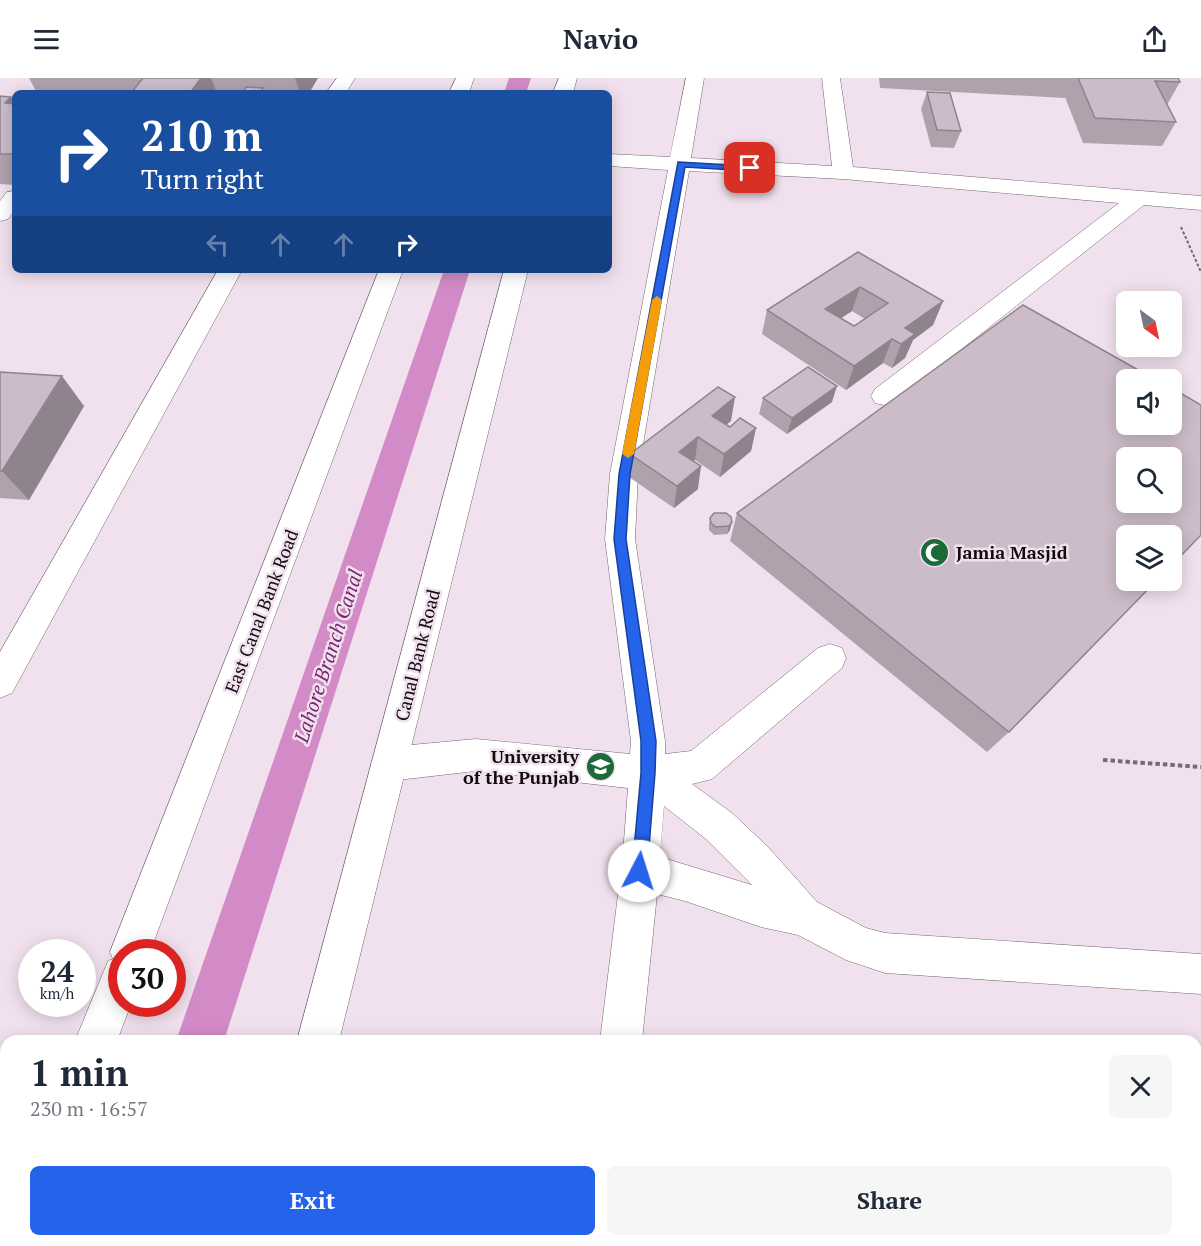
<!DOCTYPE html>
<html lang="en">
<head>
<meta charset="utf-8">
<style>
  body { margin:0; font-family:"PT Serif",serif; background:#f6f6f7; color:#1f2937; height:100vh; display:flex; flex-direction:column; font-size:22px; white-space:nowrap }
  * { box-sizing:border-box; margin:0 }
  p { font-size:20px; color:#747a83 }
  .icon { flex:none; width:33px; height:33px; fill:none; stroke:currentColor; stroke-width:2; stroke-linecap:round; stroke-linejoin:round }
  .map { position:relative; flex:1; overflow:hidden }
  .drawer { position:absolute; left:0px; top:957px; width:1202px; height:212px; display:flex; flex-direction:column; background:#fff; border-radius:18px 18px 0 0; box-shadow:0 3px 15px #0003 }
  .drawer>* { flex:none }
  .guide { position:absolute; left:12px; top:12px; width:600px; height:183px; border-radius:9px; box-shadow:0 3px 15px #0003; background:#1a4fa0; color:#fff; overflow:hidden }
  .needle { width:39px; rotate:147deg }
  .controls { position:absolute; left:1116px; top:213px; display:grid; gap:12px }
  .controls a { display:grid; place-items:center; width:66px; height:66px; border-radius:9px; background:#fff; box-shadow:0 3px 15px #0003; font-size:30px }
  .speed { position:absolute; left:18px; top:861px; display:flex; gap:12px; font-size:30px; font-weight:700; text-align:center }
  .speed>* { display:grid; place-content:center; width:78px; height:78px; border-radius:50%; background:#fff; box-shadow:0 3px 15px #0003; line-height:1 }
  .speed small { font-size:15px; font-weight:400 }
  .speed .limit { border:9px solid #d22; background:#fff; color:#111 }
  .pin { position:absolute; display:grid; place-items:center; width:51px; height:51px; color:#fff; margin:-26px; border-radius:12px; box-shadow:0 3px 9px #0006 }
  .me { position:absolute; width:66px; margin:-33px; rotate:5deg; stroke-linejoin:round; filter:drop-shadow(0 0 4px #0008) }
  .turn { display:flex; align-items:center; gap:21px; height:126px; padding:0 30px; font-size:27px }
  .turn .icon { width:78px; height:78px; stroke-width:2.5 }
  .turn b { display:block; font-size:42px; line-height:51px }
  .lanes { display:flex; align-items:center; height:57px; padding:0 30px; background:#0003; justify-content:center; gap:30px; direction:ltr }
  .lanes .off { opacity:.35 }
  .round { display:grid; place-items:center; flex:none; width:63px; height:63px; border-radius:9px; background:#f6f6f7 }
  .summary { display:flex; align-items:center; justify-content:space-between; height:102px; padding:0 30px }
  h1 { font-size:36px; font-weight:800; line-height:45px }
  .cta { display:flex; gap:12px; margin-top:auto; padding:12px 30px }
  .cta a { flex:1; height:69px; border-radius:9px; background:#2563eb; color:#fff; font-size:24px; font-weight:800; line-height:69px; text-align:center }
  .cta a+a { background:#f6f6f7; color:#1f2937 }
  header { display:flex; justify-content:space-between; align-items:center; height:78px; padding:0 30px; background:#fff; font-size:27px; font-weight:800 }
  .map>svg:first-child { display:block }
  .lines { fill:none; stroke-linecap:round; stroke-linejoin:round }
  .canal { fill:#d28bc7; fill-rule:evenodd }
  .minor-casing { stroke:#736570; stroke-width:1 }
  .highway-casing { stroke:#736570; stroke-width:1 }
  .path-far1 { stroke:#756b73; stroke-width:2; stroke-dasharray:3 2; stroke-linecap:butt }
  .path { stroke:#756b73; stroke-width:4; stroke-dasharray:4.5 3; stroke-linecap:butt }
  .minor { fill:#fff; fill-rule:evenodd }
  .highway { fill:#fff; fill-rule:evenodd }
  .wall { fill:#afa2ad; fill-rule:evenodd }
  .shaded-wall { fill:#8f848d }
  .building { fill:#ccbcc9; stroke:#8f848d; stroke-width:1.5; fill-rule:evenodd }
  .route { fill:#2563eb; stroke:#184099; stroke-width:1.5 }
  .slow { fill:#f59e0b }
  .labels { text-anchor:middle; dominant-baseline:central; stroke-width:5; stroke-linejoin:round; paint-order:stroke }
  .poi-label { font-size:18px; font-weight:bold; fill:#100b0f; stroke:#f1e1ee; text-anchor:start }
  .street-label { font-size:18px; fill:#100b0f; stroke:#f1e1ee }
  .water-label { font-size:20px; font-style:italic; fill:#78256f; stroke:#f1e1ee }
</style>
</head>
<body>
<header><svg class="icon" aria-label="menu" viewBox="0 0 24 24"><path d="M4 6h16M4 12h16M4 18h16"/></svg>Navio<svg class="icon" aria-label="share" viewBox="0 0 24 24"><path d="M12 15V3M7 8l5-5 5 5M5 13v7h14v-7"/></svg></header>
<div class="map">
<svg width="1201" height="1168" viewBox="0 0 1201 1168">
  <rect width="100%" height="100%" fill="#f1e1ee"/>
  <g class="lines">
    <!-- canal -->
    <g class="canal">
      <path d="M509,0h22l-5,15h-22z"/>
      <path d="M444,192h26l-246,771h-48z"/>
      <path d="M109,1162h54l-1,6h-54z"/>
    </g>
    <defs>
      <g id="minor">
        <path d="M337,0h18l-9,15h-20z"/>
        <path d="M686,0h18l-13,80 141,8 -10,-88h18l13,89 348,29v14l-57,-5 -251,198 -9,2 -9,-2 -4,-7 4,-7 244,-186 -276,-24 -154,-8 -51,303 -3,65 30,202v13l26,-3 127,-103 12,-4 12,4 4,10 -4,10 -130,111 -20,5 40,29 36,34 49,55 49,26 19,5 316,21v40l-316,-21 -39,-13 -48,-25 -37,-8 -76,-26 -28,-7 -15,147h-42l23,-187 5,-66 -152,-17 -87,10 -13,-5 -5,-12 5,-12 13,-5 87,-8 154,15 1,-13 -26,-202 5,-65 58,-304 -59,-4v-12l61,3zM664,728l42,33 46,46 -92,-28z"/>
        <path d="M15,113v19l-7,9 -8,2v-20l7,-9z"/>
        <path d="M218,192h24l-230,423 -12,5v-46z"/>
        <rect x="578" y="1162" width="48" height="6"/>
      </g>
      <g id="highway">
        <path d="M456,0h18l-5,15h-20z"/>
        <path d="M559,0h18l-4,15h-20z"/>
        <path d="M379,192h24l-253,682h-28v52h9l-14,37h-42l33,-80 5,-2 -3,-7z"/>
        <path d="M504,192h24l-189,771h-42z"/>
        <path d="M6,1144v18h37l-1,6h-42v-15z"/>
        <path d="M243,1162h47l-1,6h-48z"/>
      </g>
    </defs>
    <!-- minor casing -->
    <use href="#minor" class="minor-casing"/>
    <!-- highway casing -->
    <use href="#highway" class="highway-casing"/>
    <!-- path-far1 -->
    <path class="path-far1" d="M1181,149l20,45"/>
    <!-- path -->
    <path class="path" d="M1103,682l98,7"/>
    <!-- minor -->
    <use href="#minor" class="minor"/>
    <!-- highway -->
    <use href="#highway" class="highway"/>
  </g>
  <!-- wall -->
  <g class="wall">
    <path d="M29,0h289l-9,15h-229l-44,-2z"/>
    <path d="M879,0h299l2,4 -13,23 9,17 -14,24 -79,-3 -18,-46v1l-185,-10z"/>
    <path d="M927,14l34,39 -7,17 -23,-1 -10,-38z"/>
    <path d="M0,18l11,1 4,7v81l-15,-1z"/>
    <path d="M858,174l85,49 -10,24 -20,15 -8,18 -13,10 -9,-5 -37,27 -84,-56 5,-24zM852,233l13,8 -11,7 -13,-8z"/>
    <path d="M0,294l84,34 -55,94 -29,-2z"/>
    <path d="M763,320l69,4 -45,32 -28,-20z"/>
    <path d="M731,343l-5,4 4,2 26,1 -5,23 -31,26 -25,-17 -2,1 5,28 -24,19 -45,-31 1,-23z"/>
    <path d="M726,435l4,17 -3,4 -13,1 -5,-5v-5l1,-7z"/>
    <path d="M737,435l272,219 -22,20 -257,-211z"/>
  </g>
  <!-- shaded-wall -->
  <g class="shaded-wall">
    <path d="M201,0h10l6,15h-27z"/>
    <path d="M295,0h23l-9,15h-9z"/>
    <path d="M11,19l4,7 -10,-1z"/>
    <path d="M860,209l-8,24 -33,22 6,-24z"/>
    <path d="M943,223l-10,24 -20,15 -8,18 -13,10 9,-24 4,-16z"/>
    <path d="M892,261l-9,24 -37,27 8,-24z"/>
    <path d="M62,298l22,30 -55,94 -27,-29z"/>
    <path d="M837,308l-5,16 -45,32 5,-16z"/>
    <path d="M735,319l-4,24 -23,18 4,-23z"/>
    <path d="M756,350l-5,23 -31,26 4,-23z"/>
    <path d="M698,359l-3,23 -18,14 2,-22z"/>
    <path d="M701,388l-3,23 -24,19 3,-22z"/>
    <path d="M732,444l-2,8 -3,4 2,-8z"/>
  </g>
  <!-- building -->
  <g class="building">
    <path d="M143,0h58l-11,15h-59z"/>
    <path d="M1078,0h100l2,4 -25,-1 21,41 -81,-4z"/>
    <path d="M246,9l17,1 -3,5h-18z"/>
    <path d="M927,14l23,1 11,38 -24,-1z"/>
    <path d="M0,18l11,1 -6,6 10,1v50h-15z"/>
    <path d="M858,174l85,49 -38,27 10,6 -14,10 -9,-5 -38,27 -87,-56zM860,209l28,16 -34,23 -29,-17z"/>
    <path d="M1023,227l133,75h-30v44h46v-36l29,17v130l-29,30v-29h-46v44h31l-148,152 -272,-219zM1126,380h46v44h-46z"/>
    <path d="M808,289l29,19 -45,32 -29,-20z"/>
    <path d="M0,294l62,4 -60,95h-2z"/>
    <path d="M718,309l17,10 -23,19 18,11 10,-9 16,10 -32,26 -26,-17 -19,15 22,14 -24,20 -47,-32z"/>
    <path d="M714,435h12l5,4 1,5 -3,4 -13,1 -5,-4 -1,-5z"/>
  </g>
  <!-- route -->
  <path class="route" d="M678,84l72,4 5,2 -5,3 -65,-4 -55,307 -4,65 30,202 -1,32 -8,98 -2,6 -6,2 -5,-2 -2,-6 9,-98v-32l-27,-202 5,-65z"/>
  <!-- slow -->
  <path class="slow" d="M657,218l5,4 -28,154 -6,4 -6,-4 30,-154z"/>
  <!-- icons -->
  <defs>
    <symbol id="mosque-disc" viewBox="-11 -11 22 22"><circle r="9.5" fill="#1a6a3a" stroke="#f1e1ee"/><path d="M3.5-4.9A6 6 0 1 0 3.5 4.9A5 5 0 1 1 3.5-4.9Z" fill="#fff"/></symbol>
    <symbol id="university-disc" viewBox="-11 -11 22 22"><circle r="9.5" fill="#1a6a3a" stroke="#f1e1ee"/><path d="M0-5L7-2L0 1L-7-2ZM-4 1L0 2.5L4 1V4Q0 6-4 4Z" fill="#fff"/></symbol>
  </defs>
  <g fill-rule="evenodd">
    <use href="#mosque-disc" x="918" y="458" width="33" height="33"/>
    <use href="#university-disc" x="584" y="672" width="33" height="33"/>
  </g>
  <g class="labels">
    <!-- poi labels -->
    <g class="poi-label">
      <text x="956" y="474">Jamia Masjid</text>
      <text x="579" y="678" text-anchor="end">University<tspan x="579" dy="21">of the Punjab</tspan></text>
    </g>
    <!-- street labels -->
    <g class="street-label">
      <text transform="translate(261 533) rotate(-69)">East Canal Bank Road</text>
      <text transform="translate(417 577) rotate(-76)">Canal Bank Road</text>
    </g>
    <!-- water labels -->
    <g class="water-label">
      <text transform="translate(328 578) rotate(-72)">Lahore Branch Canal</text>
    </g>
  </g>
</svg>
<div class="controls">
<a><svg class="needle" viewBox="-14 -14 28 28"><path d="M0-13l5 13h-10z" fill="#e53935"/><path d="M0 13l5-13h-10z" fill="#747a83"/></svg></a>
<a><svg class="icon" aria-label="sound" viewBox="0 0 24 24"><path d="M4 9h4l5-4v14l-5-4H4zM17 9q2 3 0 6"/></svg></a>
<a><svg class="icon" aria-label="search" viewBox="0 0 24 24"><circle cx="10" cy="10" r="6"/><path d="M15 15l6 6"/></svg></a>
<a><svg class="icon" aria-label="layers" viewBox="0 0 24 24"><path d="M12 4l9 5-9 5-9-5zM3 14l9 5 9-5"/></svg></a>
</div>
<div class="speed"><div>24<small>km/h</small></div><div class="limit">30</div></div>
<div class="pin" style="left:750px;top:90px;background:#d93025"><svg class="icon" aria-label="arrive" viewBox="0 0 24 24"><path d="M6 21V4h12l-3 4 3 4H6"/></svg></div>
<svg class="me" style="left:639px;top:793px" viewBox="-20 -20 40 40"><circle r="19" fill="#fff"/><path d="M0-13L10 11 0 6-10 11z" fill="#2563eb"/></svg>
<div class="guide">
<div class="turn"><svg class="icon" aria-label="right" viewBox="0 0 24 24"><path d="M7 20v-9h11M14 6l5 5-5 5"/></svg><div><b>210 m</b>Turn right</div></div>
<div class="lanes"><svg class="icon off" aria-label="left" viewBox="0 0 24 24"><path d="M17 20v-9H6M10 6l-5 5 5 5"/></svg><svg class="icon off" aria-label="ahead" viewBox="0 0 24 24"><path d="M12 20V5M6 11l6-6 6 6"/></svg><svg class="icon off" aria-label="ahead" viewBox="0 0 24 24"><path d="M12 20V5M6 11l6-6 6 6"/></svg><svg class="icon" aria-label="right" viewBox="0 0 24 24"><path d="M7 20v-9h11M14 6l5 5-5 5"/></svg></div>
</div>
<section class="drawer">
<div class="summary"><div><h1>1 min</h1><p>230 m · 16:57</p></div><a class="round"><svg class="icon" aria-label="close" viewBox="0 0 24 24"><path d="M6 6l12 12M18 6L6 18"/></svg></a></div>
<div class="cta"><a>Exit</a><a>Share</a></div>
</section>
</div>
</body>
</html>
